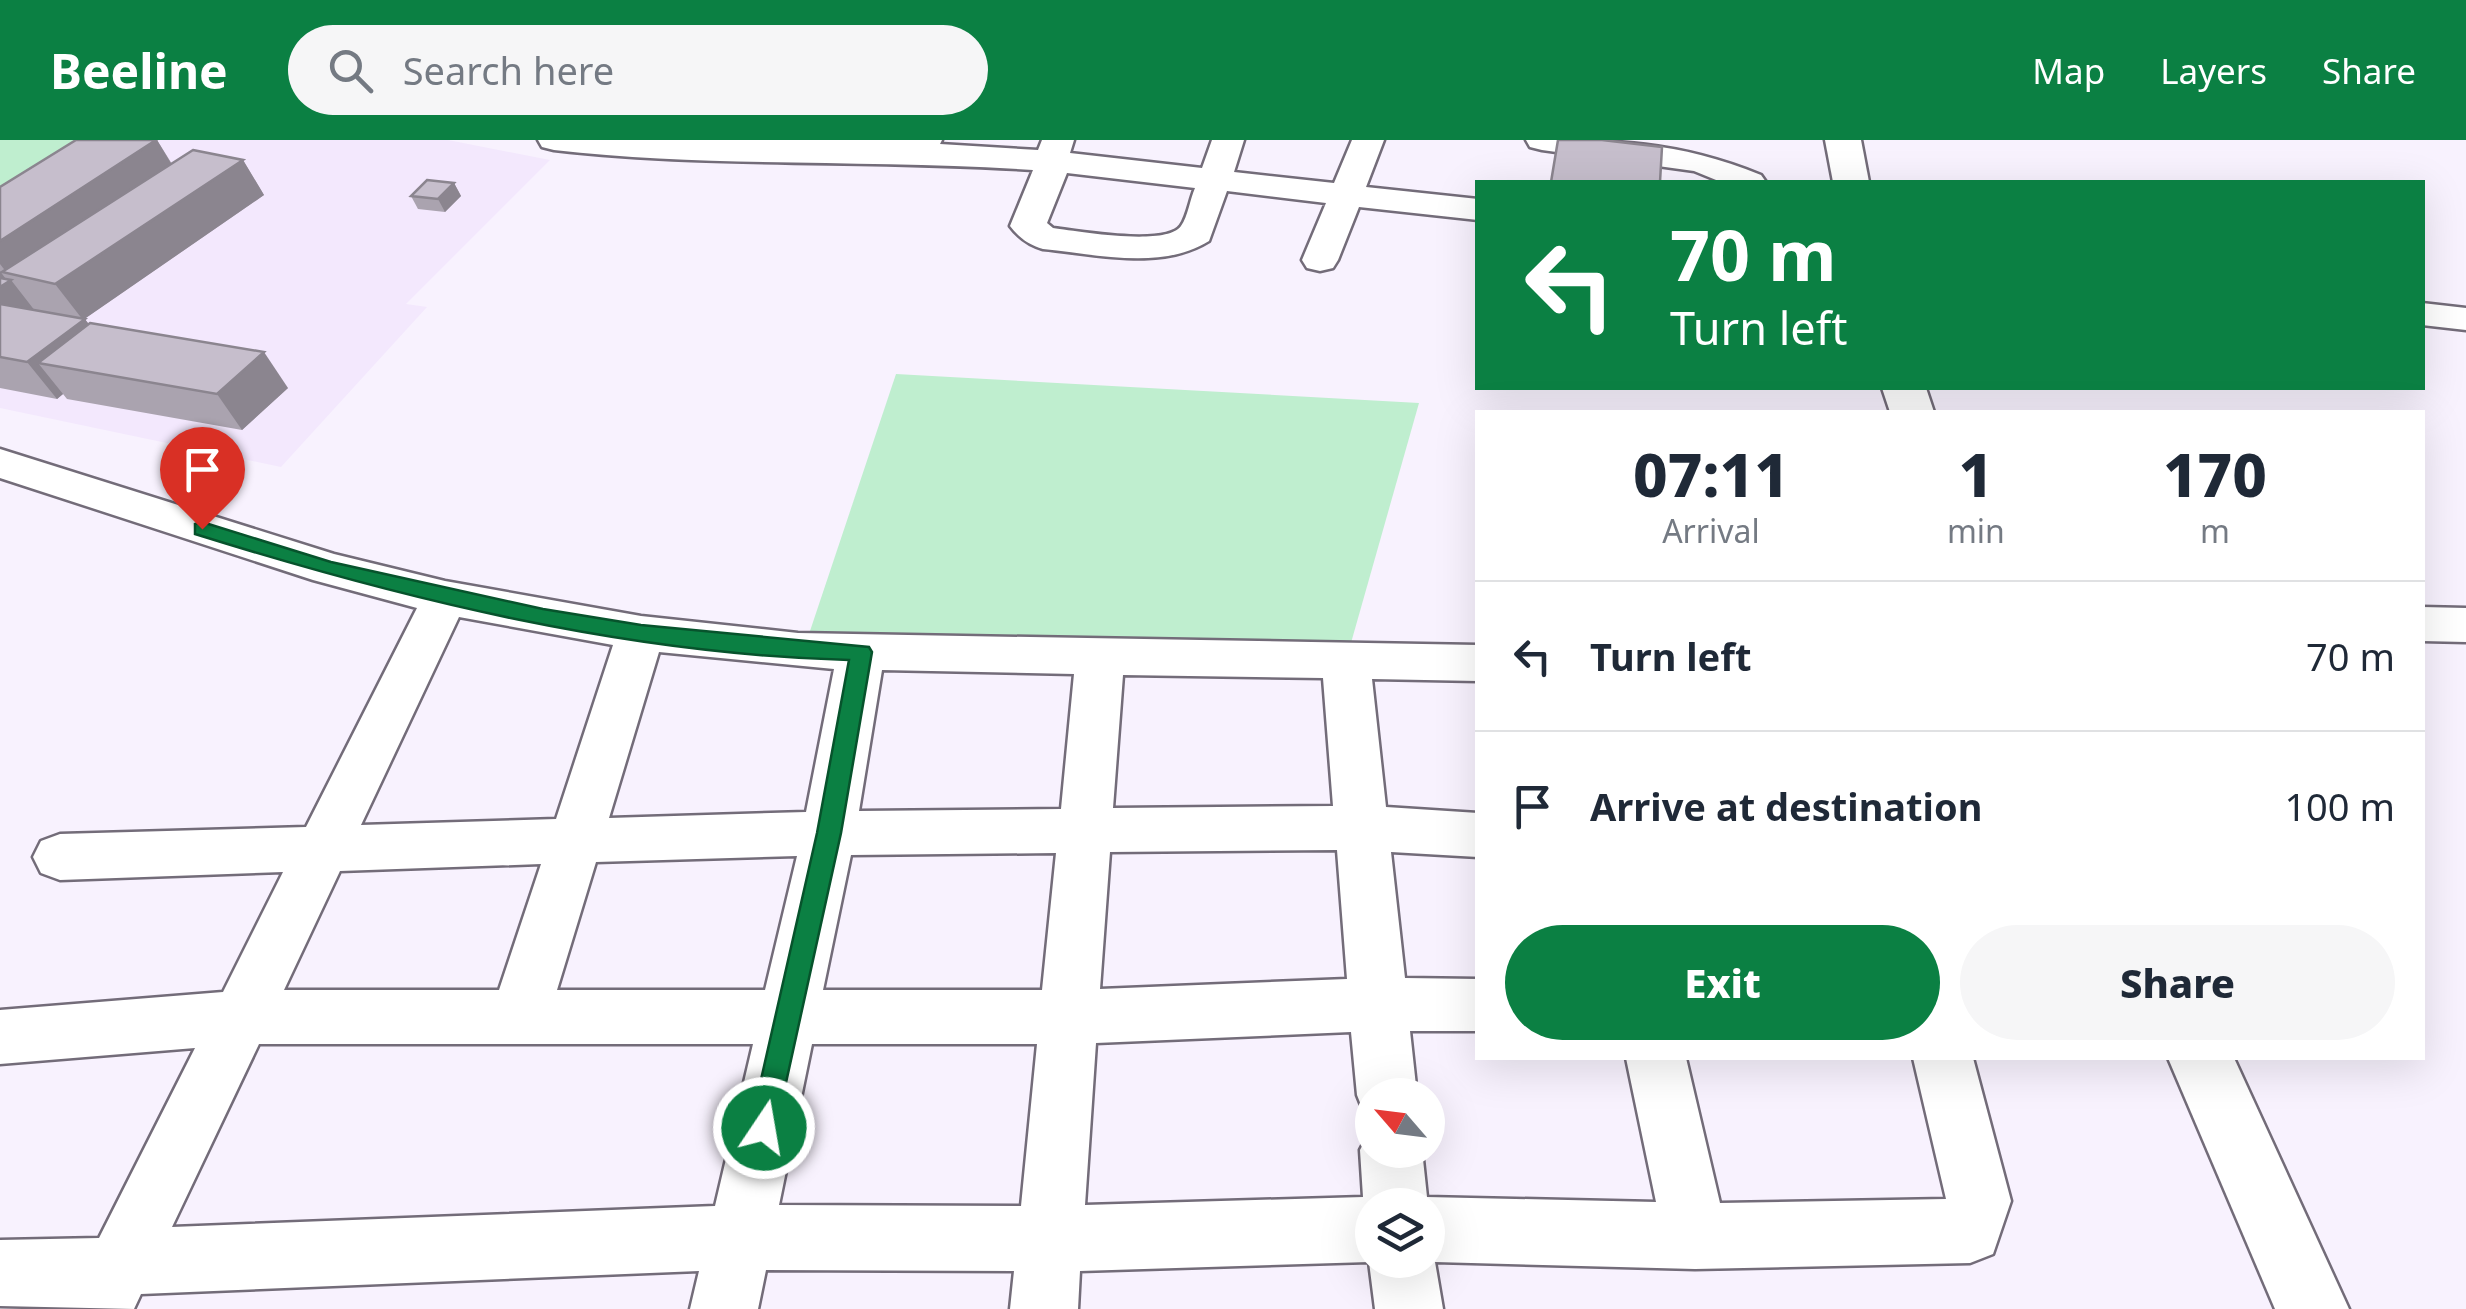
<!DOCTYPE html>
<html lang="en">
<head>
<meta charset="utf-8">
<style>
  body { margin:0; font-family:"Noto Sans",sans-serif; background:#f6f6f7; color:#1f2937; height:100vh; display:flex; flex-direction:column; font-size:38px; white-space:nowrap }
  * { box-sizing:border-box; margin:0 }
  p { font-size:32px; color:#747a83 }
  .icon { flex:none; width:55px; height:55px; fill:none; stroke:currentColor; stroke-width:2; stroke-linecap:round; stroke-linejoin:round }
  .map { position:relative; flex:1; overflow:hidden }
  .sheet { position:absolute; left:1475px; top:270px; width:950px; height:650px; display:flex; flex-direction:column; background:#fff; border-radius:0px; box-shadow:0 10px 40px #0002 }
  .sheet>* { flex:none }
  .top-card { position:absolute; left:1475px; top:40px; width:950px; height:210px; border-radius:0px; box-shadow:0 10px 40px #0002; background:#0b8043; color:#fff; overflow:hidden }
  .needle { width:65px; rotate:298deg }
  .fabs { position:absolute; left:1355px; top:938px; display:grid; gap:20px }
  .fabs a { display:grid; place-items:center; width:90px; height:90px; border-radius:50%; background:#fff; box-shadow:0 10px 40px #0002; font-size:50px }
  .pin { position:absolute; display:grid; place-items:center; width:85px; height:85px; color:#fff; margin:-102px -42px; border-radius:50% 50% 50% 0; rotate:-45deg; box-shadow:0 0 10px #0007 }
  .pin .icon { rotate:45deg }
  .me { position:absolute; width:110px; margin:-55px; rotate:12deg; stroke-linejoin:round; filter:drop-shadow(0 0 8px #0008) }
  .turn { display:flex; align-items:center; gap:35px; height:210px; padding:0 30px; font-size:45px }
  .turn .icon { width:130px; height:130px; stroke-width:2.5 }
  .turn b { display:block; font-size:70px; line-height:85px }
  .eta { display:flex; justify-content:space-evenly; align-items:center; height:170px; text-align:center }
  .eta b { font-size:60px; font-weight:800; line-height:70px }
  .button { display:flex; gap:20px; margin-top:auto; padding:20px 30px }
  .button a { flex:1; height:115px; border-radius:60px; background:#0b8043; color:#fff; font-size:40px; font-weight:800; line-height:115px; text-align:center }
  .button a+a { background:#f6f6f7; color:#1f2937 }
  ul { padding:0; list-style:none }
  li { display:flex; align-items:center; gap:30px; height:150px; padding:0 30px; border-top:2px solid #e0e1e3 }
  li div { flex:1 }
  li b { display:block; font-size:38px }
  li em { font-style:normal }
  header { display:flex; align-items:center; gap:60px; box-sizing:border-box; height:140px; padding:0 50px; background:#0b8043; color:#fff }
  header strong { font-size:48px }
  nav { display:flex; gap:55px; margin-inline-start:auto; font-size:35px }
  .search { width:700px; height:90px; background:#f6f6f7; display:flex; align-items:center; gap:25px; box-sizing:border-box; padding:0 35px; border-radius:55px; color:#747a83; font-size:38px }
  .map>svg:first-child { display:block }
  .built { fill:#f3e8fd }
  .green { fill:#bfeecf }
  .lines { fill:none; stroke-linecap:round; stroke-linejoin:round }
  .minor-casing { stroke:#736c79; stroke-width:5 }
  .major-casing { stroke:#736c79; stroke-width:5 }
  .minor { fill:#fff; fill-rule:evenodd }
  .major { fill:#fff; fill-rule:evenodd }
  .wall { fill:#aaa3af }
  .shaded-wall { fill:#8b858f }
  .building { fill:#c6becc; stroke:#8b858f; stroke-width:2.5 }
  .route { fill:#0b8043; stroke:#07532c; stroke-width:2.5 }
</style>
</head>
<body>
<header>
<strong>Beeline</strong>
<div class="search"><svg class="icon" aria-label="search" viewBox="0 0 24 24"><circle cx="10" cy="10" r="6"/><path d="M15 15l6 6"/></svg>Search here</div>
<nav><a>Map</a><a>Layers</a><a>Share</a></nav>
</header>
<div class="map">
<svg width="2466" height="1169" viewBox="0 0 2466 1169">
  <rect width="100%" height="100%" fill="#f8f2fe"/>
  <!-- built -->
  <path class="built" d="M127,0h321l102,20 -144,144 21,3 -146,160 -281,-59v-189z"/>
  <!-- green -->
  <g class="green">
    <path d="M0,0h104l-104,63z"/>
    <path d="M896,234l523,29 -72,254 -541,-14z"/>
  </g>
  <g class="lines">
    <defs>
      <g id="minor">
        <path d="M538,0h404l-2,4 98,6 4,-10h32l-4,13 132,15 10,-28h32l-10,32 100,11 18,-43h32l-18,47 112,12v21l-119,-13 -21,53 -5,8 -13,3 -13,-3 -5,-8 24,-57 -99,-12 -18,50c-48,30 -113,13 -166,8 -14,-4 -24,-11 -33,-23l23,-56c-160,-11 -320,-2 -479,-20l-12,-3zM1067,33l128,15c-5,11 -7,28 -14,38 -15,21 -104,5 -128,2l-6,-5z"/>
        <path d="M1526,0c88,0 152,1 235,35l5,7h-45l-27,-11 -152,-21 -12,-3z"/>
        <path d="M2422,163l44,5v22l-44,-5z"/>
        <path d="M0,309l334,105 111,27 196,35 157,17 680,12v36l-106,-2 14,128 92,6v44l-87,-5 14,126 73,1v52h-68l7,64h-45v23l-7,-3 -8,-20 -6,-63 -255,11 -11,162 278,-8 -3,-47 12,-23v23h50l5,47 229,5 -30,-144h60l34,145 226,-4 -33,-141h60l38,143 -18,53 -23,9 -275,6 -260,-7 8,47h-68l-6,-47 -289,9 -2,38h-68l4,-38 -248,-1 -8,39h-68l9,-38 -558,23 -7,15 -134,-3v-66l99,-2 96,-190 -195,16v-54l223,-18 60,-120 -223,8 -19,-7 -8,-16 8,-16 19,-7 246,-7 111,-219 -104,-28 -313,-102zM459,477l154,28 -57,174 -195,6zM659,512l175,17 -28,143 -197,6zM882,530l192,4 -13,135 -202,2zM1123,535l200,3 10,128 -220,2zM1337,710l10,129 -247,10 10,-137zM1056,713l-14,137h-219l28,-135zM797,716l-32,134h-208l39,-128zM541,724l-42,126h-215l56,-119zM259,904h494l-38,162 -543,21zM812,904h225l-16,162 -242,-1zM1372,1065h56v55h-56z"/>
        <path d="M2422,467l44,1v34l-44,-1z"/>
      </g>
      <g id="major">
        <path d="M1825,0h36l8,42h-36z"/>
        <path d="M1882,248h44l8,24h-44z"/>
        <path d="M2168,918h66l115,251h-74z"/>
      </g>
    </defs>
    <!-- minor casing -->
    <use href="#minor" class="minor-casing"/>
    <!-- major casing -->
    <use href="#major" class="major-casing"/>
    <!-- minor -->
    <use href="#minor" class="minor"/>
    <!-- major -->
    <use href="#major" class="major"/>
  </g>
  <!-- wall -->
  <g class="wall">
    <path d="M157,0l15,24 71,-4 21,35 -180,124 5,5 199,64 -46,42 -175,-31 -4,-5 -6,5 -57,-11v-201z"/>
    <path d="M454,43l7,13 -16,16 -27,-3 -7,-13z"/>
  </g>
  <!-- shaded-wall -->
  <g class="shaded-wall">
    <path d="M157,0l21,35 -171,98 -7,-9v-23z"/>
    <path d="M243,20l21,35 -181,125 -28,-36z"/>
    <path d="M454,43l7,13 -16,16 -7,-13z"/>
    <path d="M0,131l8,11 3,-2 28,36 -39,9z"/>
    <path d="M85,179l27,37 -74,7 25,31 -6,5 -30,-37z"/>
    <path d="M264,212l24,36 -46,42 -25,-36z"/>
  </g>
  <!-- building -->
  <g class="building">
    <path d="M76,0h80l-156,101v-54z"/>
    <path d="M1558,0h44l60,7 -2,35h-109z"/>
    <path d="M193,10l50,10 -188,124 -53,-12z"/>
    <path d="M427,40l27,3 -16,16 -27,-3z"/>
    <path d="M0,138l11,2 -11,7z"/>
    <path d="M0,164l85,15 -58,43 -27,-5z"/>
    <path d="M90,183l174,29 -47,42 -179,-31z"/>
  </g>
  <!-- route -->
  <path class="route" d="M202,382l129,40 212,47 98,16 228,22 3,5 -31,181 -67,304 -10,4 -10,-4 -4,-9 67,-295 32,-173c-222,-6 -443,-60 -654,-126v-10z"/>
</svg>
<div class="fabs">
<a><svg class="needle" viewBox="-14 -14 28 28"><path d="M0-13l5 13h-10z" fill="#e53935"/><path d="M0 13l5-13h-10z" fill="#747a83"/></svg></a>
<a><svg class="icon" aria-label="layers" viewBox="0 0 24 24"><path d="M12 4l9 5-9 5-9-5zM3 14l9 5 9-5"/></svg></a>
</div>
<div class="pin" style="left:202px;top:389px;background:#d93025"><svg class="icon" aria-label="arrive" viewBox="0 0 24 24"><path d="M6 21V4h12l-3 4 3 4H6"/></svg></div>
<svg class="me" style="left:764px;top:988px" viewBox="-20 -20 40 40"><circle r="17" fill="#0b8043" stroke="#fff" stroke-width="3"/><path d="M0-11L8 9 0 5-8 9z" fill="#fff"/></svg>
<div class="top-card">
<div class="turn"><svg class="icon" aria-label="left" viewBox="0 0 24 24"><path d="M17 20v-9H6M10 6l-5 5 5 5"/></svg><div><b>70 m</b>Turn left</div></div>
</div>
<section class="sheet">
<div class="eta">
<div><b>07:11</b><p>Arrival</p></div>
<div><b>1</b><p>min</p></div>
<div><b>170</b><p>m</p></div>
</div>
<ul>
<li><svg class="icon" aria-label="left" viewBox="0 0 24 24"><path d="M17 20v-9H6M10 6l-5 5 5 5"/></svg><div><b>Turn left</b></div><em>70 m</em></li>
<li><svg class="icon" aria-label="arrive" viewBox="0 0 24 24"><path d="M6 21V4h12l-3 4 3 4H6"/></svg><div><b>Arrive at destination</b></div><em>100 m</em></li>
</ul>
<div class="button"><a>Exit</a><a>Share</a></div>
</section>
</div>
</body>
</html>
